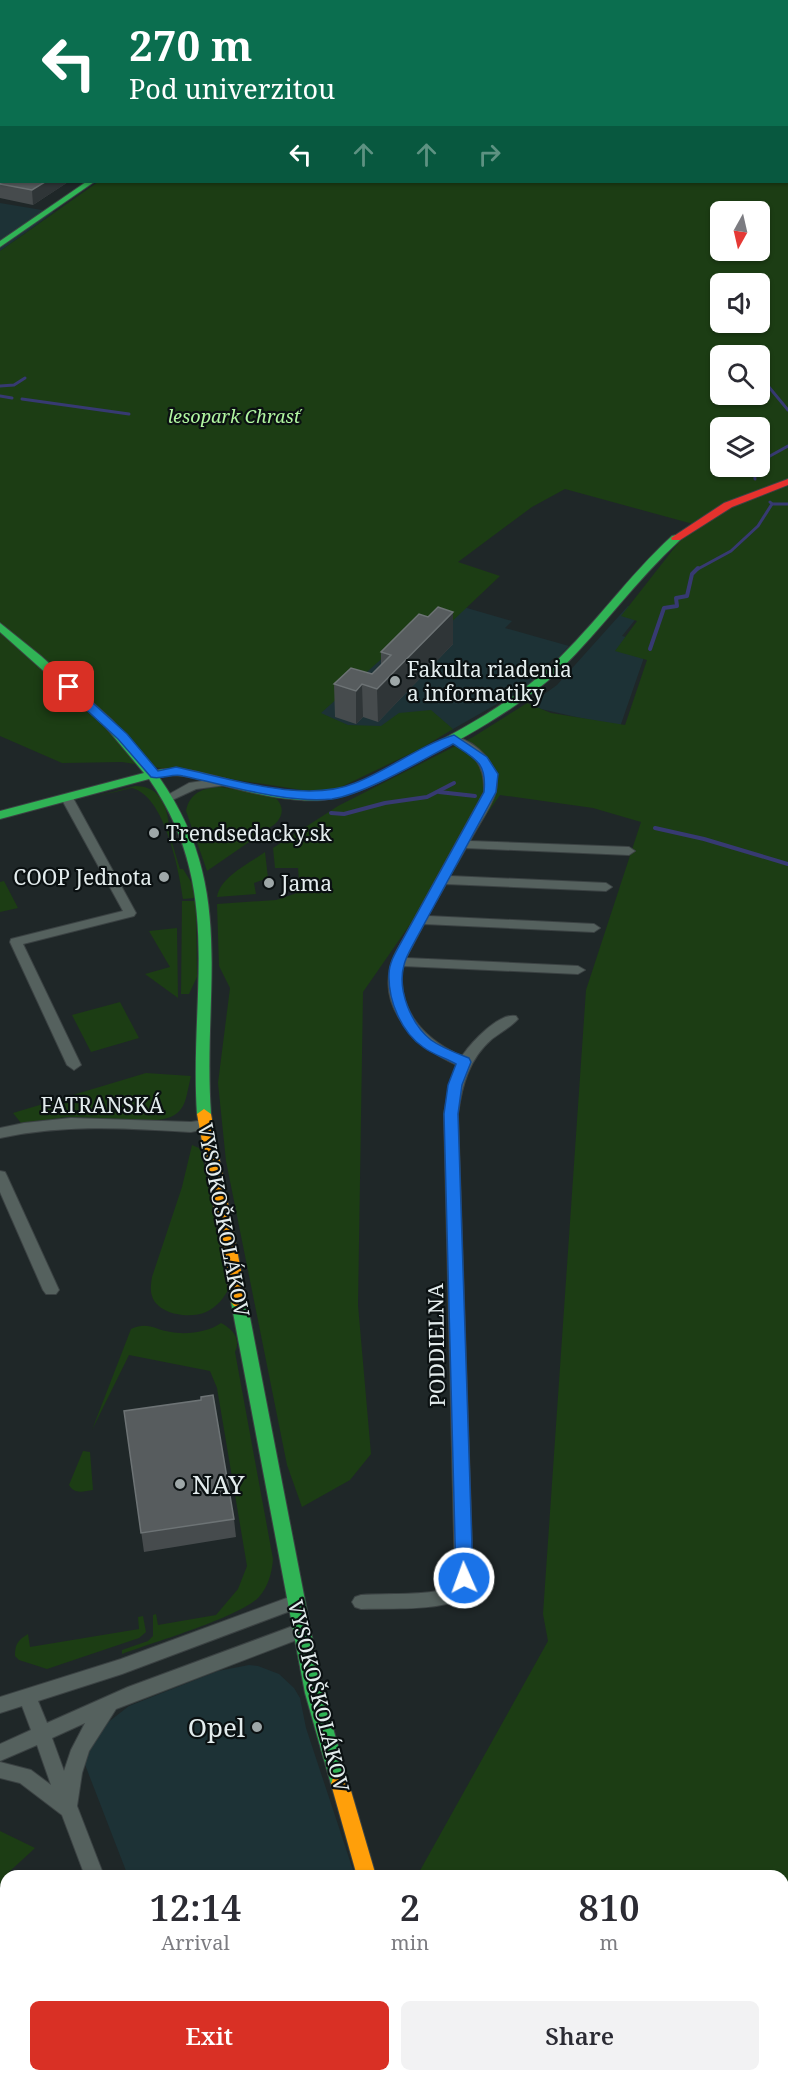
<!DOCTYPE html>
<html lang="en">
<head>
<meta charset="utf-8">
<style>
  body { margin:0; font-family:"Noto Serif",serif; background:#f2f2f3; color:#2b2b33; height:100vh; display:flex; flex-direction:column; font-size:22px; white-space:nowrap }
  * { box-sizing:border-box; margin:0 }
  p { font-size:20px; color:#7c7c81 }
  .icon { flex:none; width:33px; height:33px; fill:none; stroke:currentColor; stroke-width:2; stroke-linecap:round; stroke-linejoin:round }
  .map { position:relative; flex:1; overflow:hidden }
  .drawer { position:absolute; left:0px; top:1870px; width:789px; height:212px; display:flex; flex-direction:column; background:#fff; border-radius:18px 18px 0 0; box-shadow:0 2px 4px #0004 }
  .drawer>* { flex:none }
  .hud { position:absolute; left:0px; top:0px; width:789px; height:183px; box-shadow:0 2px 4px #0004; background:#0b6e4f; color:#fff; overflow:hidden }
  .needle { width:39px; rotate:188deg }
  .buttons { position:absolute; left:710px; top:201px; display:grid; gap:12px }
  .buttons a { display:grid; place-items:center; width:60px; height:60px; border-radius:9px; background:#fff; box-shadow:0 2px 4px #0004; font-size:30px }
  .pin { position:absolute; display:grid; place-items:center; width:51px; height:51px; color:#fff; margin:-26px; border-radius:12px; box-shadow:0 3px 9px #0006 }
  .me { position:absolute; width:66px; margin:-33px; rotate:358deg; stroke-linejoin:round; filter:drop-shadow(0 0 4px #0008) }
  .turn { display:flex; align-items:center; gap:21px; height:126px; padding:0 30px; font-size:27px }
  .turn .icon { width:78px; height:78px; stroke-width:2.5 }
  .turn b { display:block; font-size:42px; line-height:51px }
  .lanes { display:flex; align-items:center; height:57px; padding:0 30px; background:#0003; justify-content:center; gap:30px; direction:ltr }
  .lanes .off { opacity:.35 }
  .eta { display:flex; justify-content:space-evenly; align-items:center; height:102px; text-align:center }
  .eta b { font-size:36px; font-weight:600; line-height:42px }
  .cta { display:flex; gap:12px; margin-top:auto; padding:12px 30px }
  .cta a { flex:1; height:69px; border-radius:9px; background:#d93025; color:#fff; font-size:24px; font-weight:600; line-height:69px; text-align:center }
  .cta a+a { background:#f2f2f3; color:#2b2b33 }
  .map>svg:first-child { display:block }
  .built { fill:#1d3236 }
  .green { fill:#1c3d14; fill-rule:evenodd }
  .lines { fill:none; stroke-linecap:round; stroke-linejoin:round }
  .stream-far1 { stroke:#373a72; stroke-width:3 }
  .stream { stroke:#373a72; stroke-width:4 }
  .street-casing { stroke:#3b4243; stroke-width:2 }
  .fast-casing { stroke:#3b4243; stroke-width:2 }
  .slow-casing { stroke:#3b4243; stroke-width:2 }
  .jam-casing { stroke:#3b4243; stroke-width:2 }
  .street { fill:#55615e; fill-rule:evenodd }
  .fast { fill:#30b455; fill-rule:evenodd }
  .slow { fill:#ff9f0a; fill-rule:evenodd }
  .jam { fill:#e5322d; fill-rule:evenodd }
  .wall { fill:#464b4d }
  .shaded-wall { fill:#2f3537 }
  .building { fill:#575c5e; stroke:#6d7375; stroke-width:1.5 }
  .route { fill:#1a73e8; stroke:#114b97; stroke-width:1.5 }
  .poi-dot { fill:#9ea7a8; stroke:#0b1112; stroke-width:2 }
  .labels { text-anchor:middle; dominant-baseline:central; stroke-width:4.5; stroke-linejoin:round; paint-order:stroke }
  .far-park-label { font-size:18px; font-style:italic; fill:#b1f6a1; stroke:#0b1112 }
  .poi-label { font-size:21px; fill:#e3eced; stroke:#0b1112; text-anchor:start }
  .street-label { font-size:21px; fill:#e3eced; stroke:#0b1112 }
  .near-poi-label { font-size:26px; fill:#e3eced; stroke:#0b1112; text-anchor:start }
</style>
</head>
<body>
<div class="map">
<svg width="788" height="2081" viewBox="0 0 788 2081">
  <rect width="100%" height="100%" fill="#1f2728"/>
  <!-- built -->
  <g class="built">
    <path d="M0,203l54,9 -54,39z"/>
    <path d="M422,595l90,26 -7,7 64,18 -12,13 -3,-1 -9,8 4,1 -24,21 -107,61 -121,-38z"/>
    <path d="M628,606l15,4 -21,26 27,7 -29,84 -92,-21 29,-21z"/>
    <path d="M249,1665l9,1 21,8 15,14 6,10 6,30 49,148h-227l-44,-114 18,-35 27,-21 89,-35z"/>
    <path d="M206,2076h229l2,5h-229z"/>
  </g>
  <!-- green -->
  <g class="green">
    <path d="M788,176v1745l-5,-1v-44h-366l131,-235 -5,-27 43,-624 55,-168 -48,-14 -93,-13 -137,197 -5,313 13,149 -21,26 -48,27 -15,-42 -61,-304 -8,-78 12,-95 -11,-22 -2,-62 59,-4 24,-8 -2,-24h-23l-2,-20 65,-42 135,-69 54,-34 24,10 74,12 22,-65 -32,-9 22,-30 -16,-5 72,-92 -128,-35 -33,18 -74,55 42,14 -56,53 -57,25 -66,59 27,12 33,1 18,-13 32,-3 22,19 -33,20 -79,38 -17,5 -16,-1 -186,-29 -60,1 -62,-27v-485l98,-69h690zM720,212h39v38h-39zM720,284h39v38h-39zM720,356h39v38h-39zM720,428h39v38h-39z"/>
    <path d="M135,786c24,0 32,18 34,40h-2l13,43h3l10,16 2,13 -12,1c-4,-28 -18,-103 -51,-111l-38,9z"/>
    <path d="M221,787l54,10c9,9 9,18 0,27l-68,47 -21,-60c3,-18 18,-24 35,-24z"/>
    <path d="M265,852l3,26 -14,5 2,11 -39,3c3,-20 33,-34 48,-45z"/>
    <path d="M4,881l14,27 -18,4v-30z"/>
    <path d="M182,901h14l1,76 -8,17h-8z"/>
    <path d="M177,928l1,70 -33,-24 25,-7 -21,-36z"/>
    <path d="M120,1002l19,36 -48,14 -19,-37z"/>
    <path d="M146,1073l45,3c-6,24 -4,41 -34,44l-90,-3 -46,6 -8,-10z"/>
    <path d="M192,1145l7,3 3,7 27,133c-5,10 -12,19 -23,24 -16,7 -48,3 -54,-16 -2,-6 -1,-13 0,-19l30,-90z"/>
    <path d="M221,1323c12,6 20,16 14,29l38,207c-1,14 -5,28 -14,38 -19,20 -108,46 -137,57v-4l26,-9 5,-5v-21l3,-1 2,11 58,-10 22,-26 9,-23 -30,-178 -7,-17 -81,-16 -37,75 39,-101c17,-8 24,1 40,3 15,3 38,0 50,-9z"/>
    <path d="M83,1451l7,1 3,38c-9,1 -18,5 -24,-5z"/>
    <path d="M143,1616l3,16 -7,6 -92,31 -28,-9 -4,-4c0,-12 3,-16 13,-22l2,13 109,-18 -1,-12z"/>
    <path d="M0,1831l35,17 -26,24 1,4h-4v119l-6,1z"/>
    <path d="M62,2076h82l1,5h-81z"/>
    <path d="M506,2076h144l-2,5h-140z"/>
  </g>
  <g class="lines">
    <!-- stream-far1 -->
    <g class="stream-far1">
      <path d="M759,375l29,35"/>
      <path d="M0,386l14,-1 11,-7"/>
      <path d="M0,396l12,2"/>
      <path d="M22,399l107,15"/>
      <path d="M759,462l29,-16"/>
      <path d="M754,466l1,13"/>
      <path d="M772,504h16"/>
      <path d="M696,570l35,-19 27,-25 14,-22 -2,-2"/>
    </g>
    <!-- stream -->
    <g class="stream">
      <path d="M650,649l14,-41 13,-2 -1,-8 11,-2 5,-22 6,-6"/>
      <path d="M439,792l36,4"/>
      <path d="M331,813l13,1 41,-11 42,-6 27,-14"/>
      <path d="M655,828l49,11 84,25"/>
    </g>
    <defs>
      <g id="street">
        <path d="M56,0h28l3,2h-30z"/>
        <path d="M264,0h7l-8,2z"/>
        <path d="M454,736c23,6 47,29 42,55 -3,14 -19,36 -26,50l159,6 6,4 -6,4 -163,-7 -16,28 156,7 6,4 -6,4 -160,-7 -18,32 166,8 6,4 -6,4 -170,-8 -18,34 172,8 7,4 -7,4 -175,-8c-7,42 19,71 54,88l5,2c9,-13 37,-44 54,-40l2,3c-7,8 -18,14 -26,20 -23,20 -30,46 -34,75l15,464 -9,21c-33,12 -68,9 -103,10l-6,-2 -3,-5 3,-5 6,-2c30,-2 61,1 91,-7l3,-10 -11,-464 6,-32 7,-17c-44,-19 -86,-62 -61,-113l88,-160c1,-29 -10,-37 -34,-51v-4z"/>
        <path d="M222,778l4,1 2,3 -2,3 -30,4 -26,12 -6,-4 25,-14z"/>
        <path d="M67,794l6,4 63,115 -2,3 -111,28 58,121 -7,5 -7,-5 -57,-123 1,-3 112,-28 -62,-113z"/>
        <path d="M71,1118l120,4 14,-2 7,5 -2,3 -19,4c-65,-4 -127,-8 -191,6v-10l24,-5z"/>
        <path d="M0,1171l5,1 2,4 52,114 -3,4h-10l-3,-4 -43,-98z"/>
        <path d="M295,1595l6,2 3,5 -3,5 -179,67 -84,27 9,22 81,-36 173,-64 6,3 3,5 -3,5 -191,73 -27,42 -7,22 -5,33 27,70h-19l-23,-61 -42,-32 -20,-5v-16l31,8 20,15 -14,-40 -37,16v-17l31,-14 -9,-24 -22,7v-16l121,-38zM85,1723l-14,27 -7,21 -12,-33z"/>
        <path d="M157,2076h20l2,5h-20z"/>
        <path d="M434,2076h20l2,5h-20z"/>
      </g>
      <g id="fast">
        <path d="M86,182h8l-94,65v-6z"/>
        <path d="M676,535l5,3 -1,2c-44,40 -78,89 -120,130 -41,38 -91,65 -140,91 -31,16 -62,35 -97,39 -31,2 -63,-5 -94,-13 -22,-5 -48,-16 -70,-10 79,112 43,213 52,337l-2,3h-10l-2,-3c-8,-121 28,-226 -48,-335l-149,40v-8l144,-38 -40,-48 -104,-93v-9l41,33 71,64 42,51c26,-7 51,3 76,9 30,8 62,15 94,12 31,-3 60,-21 87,-36 50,-26 100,-53 141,-91 43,-40 76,-89 120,-129z"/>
        <path d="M239,1296l5,2 3,4 76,391 26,91 -2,6 -7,2 -7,-2 -2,-6 -26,-91 -74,-391 3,-4z"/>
      </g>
      <g id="slow">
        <path d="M280,0h6l-7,2z"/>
        <path d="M204,1109l7,5 36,188 -3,4h-10l-3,-4 -34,-188z"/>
        <path d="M340,1776l7,2 2,6 27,92h-19l-26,-92 2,-6z"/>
      </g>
      <path id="jam" d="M788,479v6l-56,22 -52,33h-8l-1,-2 53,-35z"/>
    </defs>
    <!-- street casing -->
    <use href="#street" class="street-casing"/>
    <!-- fast casing -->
    <use href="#fast" class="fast-casing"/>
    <!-- slow casing -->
    <use href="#slow" class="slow-casing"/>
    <!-- jam casing -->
    <use href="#jam" class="jam-casing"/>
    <!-- street -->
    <use href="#street" class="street"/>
    <!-- fast -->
    <use href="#fast" class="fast"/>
    <!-- slow -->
    <use href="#slow" class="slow"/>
    <!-- jam -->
    <use href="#jam" class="jam"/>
  </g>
  <!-- wall -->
  <g class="wall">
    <path d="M0,174l68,8 -35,23 -33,-7z"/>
    <path d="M453,612v32l-75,78 -15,-5 -7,7 -21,-7 -1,-33 38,-10 9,-9v-13l47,-35z"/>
    <path d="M124,1411l110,108 2,18 -92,15z"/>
  </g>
  <!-- shaded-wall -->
  <g class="shaded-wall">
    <path d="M45,182h23l-35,23 -1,-15z"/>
    <path d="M453,612v32l-75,78 -1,-33z"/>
    <path d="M362,684l1,33 -7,7v-33z"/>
  </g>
  <!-- building -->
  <g class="building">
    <path d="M2,173v9h43l-13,8 -32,-6v-10z"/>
    <path d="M438,607l15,5 -76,77 -15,-5 -6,7 -22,-7 17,-16 21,6 19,-19 -10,-3 38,-38 9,3z"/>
    <path d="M213,1395l21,124 -93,14 -17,-122 77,-11v-3z"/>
    <path d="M788,1924v157h-84l2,-5h77v-150l4,1z"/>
  </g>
  <!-- route -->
  <path class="route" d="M69,684l4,1 54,49 31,37 18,-4c53,11 129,37 179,16 32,-12 67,-39 99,-48l33,22 11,17 -2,18 -80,147c-4,8 -10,17 -12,26 -7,25 7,59 27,75 11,8 25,13 38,18l2,4 -9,23 -4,29 15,464 -3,5 -6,2 -6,-2 -2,-5 -12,-464 4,-29 8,-21c-11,-6 -24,-10 -33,-17 -22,-15 -35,-47 -34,-73 0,-12 8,-24 14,-35l81,-147c3,-29 -8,-33 -31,-48 -31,16 -88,50 -121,55 -44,5 -105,-14 -149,-23 -11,-3 -21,4 -32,1l-33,-38 -53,-49 -1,-3z"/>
  <!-- markers -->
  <g class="poi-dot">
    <circle cx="395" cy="681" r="6"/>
    <circle cx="154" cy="833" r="6"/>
    <circle cx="164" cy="877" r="6"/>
    <circle cx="269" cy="883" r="6"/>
    <circle cx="180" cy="1484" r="6"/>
    <circle cx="257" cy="1727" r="6"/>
  </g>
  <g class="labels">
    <!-- far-park labels -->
    <g class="far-park-label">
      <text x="234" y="416">lesopark Chrasť</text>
    </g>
    <!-- poi labels -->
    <g class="poi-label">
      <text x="407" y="669">Fakulta riadenia<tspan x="407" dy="24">a informatiky</tspan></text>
      <text x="166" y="833">Trendsedacky.sk</text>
      <text x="152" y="877" text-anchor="end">COOP Jednota</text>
      <text x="281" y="883">Jama</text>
    </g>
    <!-- street labels -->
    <g class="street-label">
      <text x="102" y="1105">FATRANSKÁ</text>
      <text transform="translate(224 1220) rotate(79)">VYSOKOŠKOLÁKOV</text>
      <text transform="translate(436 1345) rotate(-91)">PODDIELNA</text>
      <text transform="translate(319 1696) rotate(76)">VYSOKOŠKOLÁKOV</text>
    </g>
    <!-- near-poi labels -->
    <g class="near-poi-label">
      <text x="192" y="1484">NAY</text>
      <text x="245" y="1727" text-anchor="end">Opel</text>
    </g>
  </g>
</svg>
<div class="buttons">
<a><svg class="needle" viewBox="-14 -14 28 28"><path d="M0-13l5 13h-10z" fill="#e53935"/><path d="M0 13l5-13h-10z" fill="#7c7c81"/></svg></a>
<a><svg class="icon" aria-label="sound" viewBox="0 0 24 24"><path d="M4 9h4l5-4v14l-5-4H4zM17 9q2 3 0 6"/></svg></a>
<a><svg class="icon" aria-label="search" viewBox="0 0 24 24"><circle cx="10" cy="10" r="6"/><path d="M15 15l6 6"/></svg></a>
<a><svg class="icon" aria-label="layers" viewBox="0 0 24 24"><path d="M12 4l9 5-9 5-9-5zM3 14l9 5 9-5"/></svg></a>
</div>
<div class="pin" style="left:69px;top:687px;background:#d93025"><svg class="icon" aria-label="arrive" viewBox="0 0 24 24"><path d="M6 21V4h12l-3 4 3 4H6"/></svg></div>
<svg class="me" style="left:464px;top:1578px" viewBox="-20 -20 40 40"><circle r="17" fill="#1a73e8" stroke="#fff" stroke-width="3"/><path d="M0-11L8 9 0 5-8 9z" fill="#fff"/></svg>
<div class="hud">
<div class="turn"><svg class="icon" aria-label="left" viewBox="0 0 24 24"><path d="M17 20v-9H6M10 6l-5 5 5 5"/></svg><div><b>270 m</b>Pod univerzitou</div></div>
<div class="lanes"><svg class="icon" aria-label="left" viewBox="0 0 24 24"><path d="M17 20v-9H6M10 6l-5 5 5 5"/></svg><svg class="icon off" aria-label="ahead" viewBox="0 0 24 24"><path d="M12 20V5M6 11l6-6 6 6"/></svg><svg class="icon off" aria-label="ahead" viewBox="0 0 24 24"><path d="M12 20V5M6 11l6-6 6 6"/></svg><svg class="icon off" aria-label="right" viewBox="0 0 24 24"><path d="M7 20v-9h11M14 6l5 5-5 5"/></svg></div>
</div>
<section class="drawer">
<div class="eta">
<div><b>12:14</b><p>Arrival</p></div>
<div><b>2</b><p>min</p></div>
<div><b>810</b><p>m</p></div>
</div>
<div class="cta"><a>Exit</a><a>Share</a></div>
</section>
</div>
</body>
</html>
